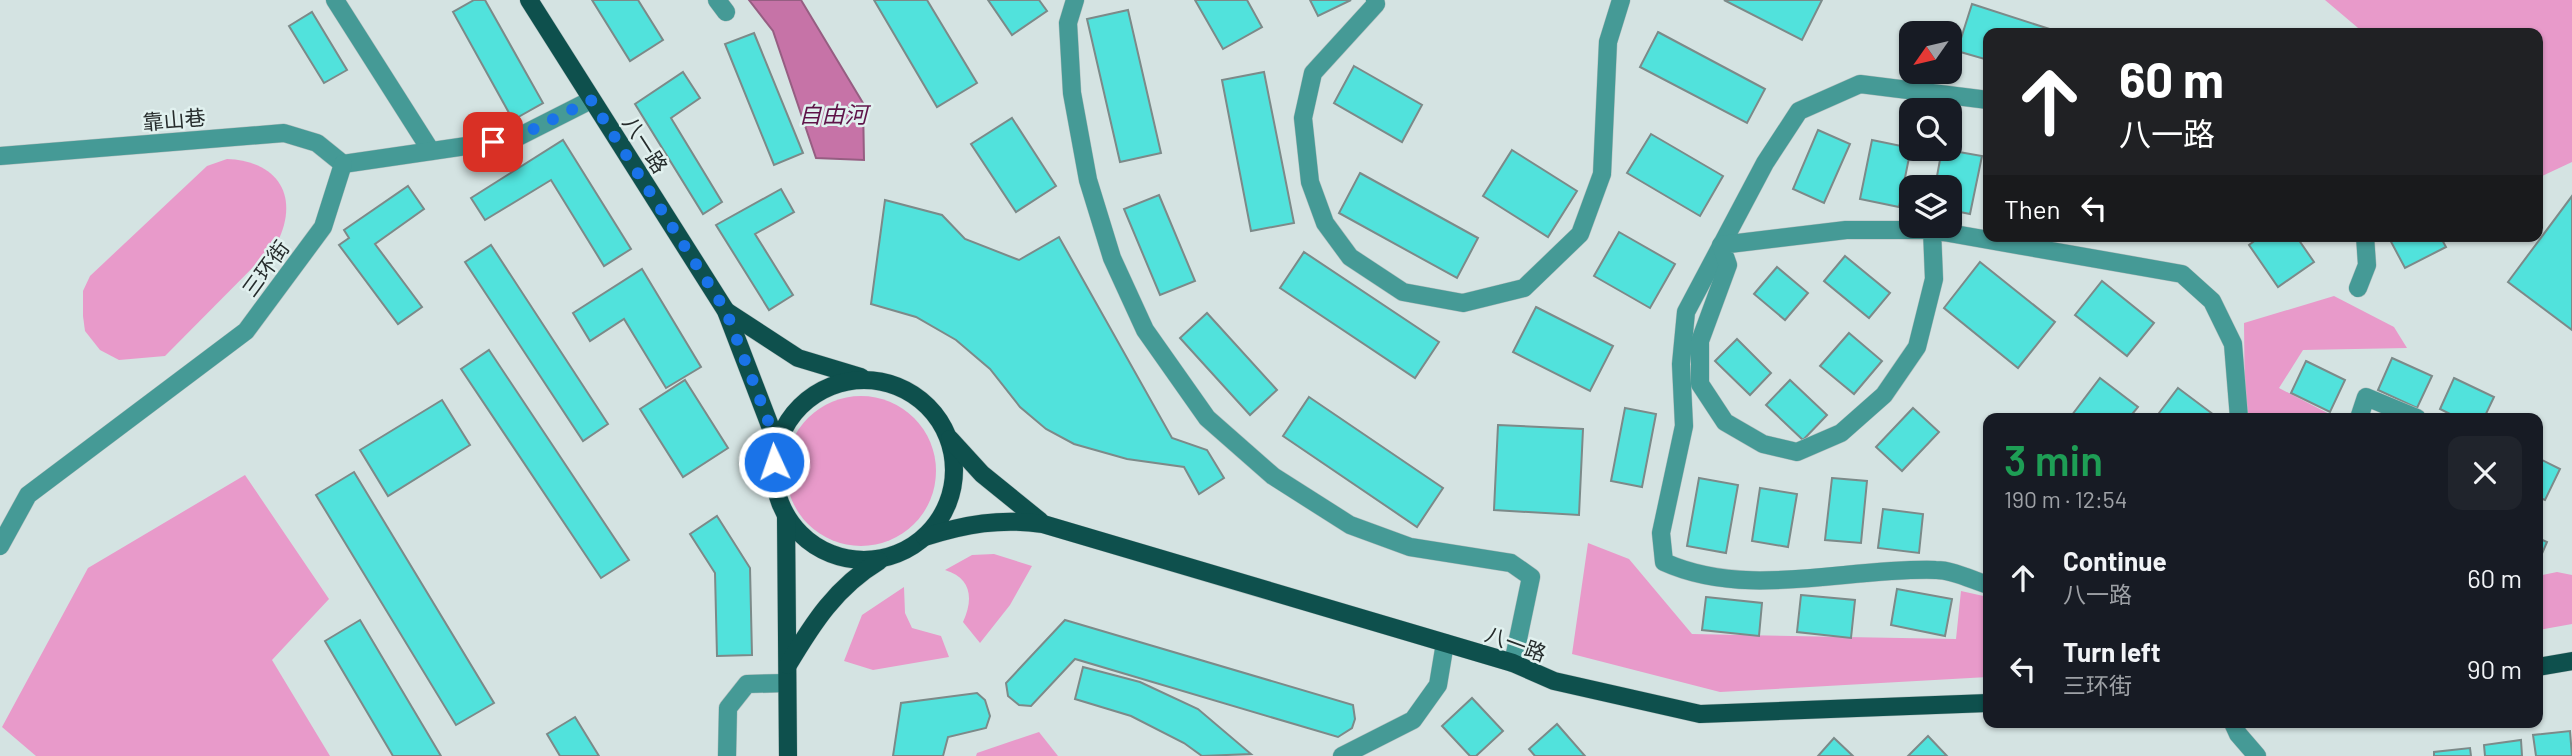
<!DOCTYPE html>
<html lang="en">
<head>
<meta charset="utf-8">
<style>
  body { margin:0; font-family:Barlow,"Noto Sans SC",sans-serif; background:#20242c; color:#f1f3f6; height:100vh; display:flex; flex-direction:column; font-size:26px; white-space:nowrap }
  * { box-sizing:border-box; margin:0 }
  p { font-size:23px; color:#9ea1a6 }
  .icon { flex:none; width:38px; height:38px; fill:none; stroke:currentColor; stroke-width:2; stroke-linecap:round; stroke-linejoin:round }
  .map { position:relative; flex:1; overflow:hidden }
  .sheet { position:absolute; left:1983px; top:413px; width:560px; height:315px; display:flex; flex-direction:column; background:#171b24; border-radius:14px; box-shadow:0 2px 5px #0004 }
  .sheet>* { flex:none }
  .guide { position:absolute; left:1983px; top:28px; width:560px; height:214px; border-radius:14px; box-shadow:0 2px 5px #0004; background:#202124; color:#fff; overflow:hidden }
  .needle { width:46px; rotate:236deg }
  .controls { position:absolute; left:1899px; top:21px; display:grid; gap:14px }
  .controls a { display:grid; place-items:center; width:63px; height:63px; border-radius:14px; background:#171b24; box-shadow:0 2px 5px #0004; font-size:35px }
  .pin { position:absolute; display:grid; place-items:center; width:60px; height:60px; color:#fff; margin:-30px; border-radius:14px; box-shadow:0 4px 10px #0006 }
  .me { position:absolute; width:77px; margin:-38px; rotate:357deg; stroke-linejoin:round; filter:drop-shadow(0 0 5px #0008) }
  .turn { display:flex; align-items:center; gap:24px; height:147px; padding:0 21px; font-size:32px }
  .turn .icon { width:91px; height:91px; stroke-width:2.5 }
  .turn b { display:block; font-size:49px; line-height:60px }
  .then { display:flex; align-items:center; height:66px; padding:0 21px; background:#0003; gap:14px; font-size:26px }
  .round { display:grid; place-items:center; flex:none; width:74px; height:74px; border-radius:14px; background:#20242c }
  .head { display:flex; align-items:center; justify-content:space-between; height:119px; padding:0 21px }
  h1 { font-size:42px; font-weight:600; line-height:52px; color:#1e9e55 }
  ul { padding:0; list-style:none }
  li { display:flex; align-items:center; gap:21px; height:91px; padding:0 21px }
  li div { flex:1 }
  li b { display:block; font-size:26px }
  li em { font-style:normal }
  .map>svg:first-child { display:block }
  .green { fill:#e89aca }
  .water { fill:#c673a7; stroke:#965e82; stroke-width:2 }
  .building { fill:#51e2dc; stroke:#7c8a89; stroke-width:2 }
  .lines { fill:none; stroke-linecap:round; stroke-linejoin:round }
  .minor-casing { stroke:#b1bebe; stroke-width:19 }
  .major-casing { stroke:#b1bebe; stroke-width:19 }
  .minor { stroke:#459a96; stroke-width:18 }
  .major { stroke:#0e504d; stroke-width:18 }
  .route { stroke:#1a73e8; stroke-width:12; stroke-dasharray:0 21.6 }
  .labels { text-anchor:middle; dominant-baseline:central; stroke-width:5; stroke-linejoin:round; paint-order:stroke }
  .street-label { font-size:21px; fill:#262c2c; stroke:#e1f1ef }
  .water-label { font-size:23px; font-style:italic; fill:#5e1348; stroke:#e1f1ef }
</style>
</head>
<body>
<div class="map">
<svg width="2572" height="756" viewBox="0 0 2572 756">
  <rect width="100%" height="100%" fill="#d4e3e2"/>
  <!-- green -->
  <g class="green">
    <path d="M2325,0h247v162l-34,16v-145h-174z"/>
    <path d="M227,159c52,2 73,38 50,84l-112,113 -46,4 -19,-10 -15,-19 -2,-15v-25l7,-15 117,-110z"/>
    <path d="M2334,296l60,31 13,21 -104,2 -24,38 58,30h-92l-1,-95z"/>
    <circle cx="861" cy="471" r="75"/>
    <path d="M245,475l84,124 -57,61 58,96h-294l-34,-29 86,-159z"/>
    <path d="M1588,543l41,16 63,75 264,5 5,-48 27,6v80l-268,15 -148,-38z"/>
    <path d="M994,554l38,12 -22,39 -30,38 -17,-21c11,-24 8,-44 -18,-52l27,-15z"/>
    <path d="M2557,572l15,3v49l-34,6v-54z"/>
    <path d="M904,587l1,26 7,15 29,8 8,21 -76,13 -29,-9 18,-46z"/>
    <path d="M1039,732l19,24h-82l1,-3z"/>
  </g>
  <!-- water -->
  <path class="water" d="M749,0h52l62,103 1,57 -48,-2 -43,-127z"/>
  <!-- building -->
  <g class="building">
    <path d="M474,0h11l58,103 -30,17 -60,-108z"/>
    <path d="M592,0h46l25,40 -33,21z"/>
    <path d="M874,0h53l50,83 -40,24z"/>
    <path d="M988,0h51l8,11 -35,24z"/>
    <path d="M1195,0h52l15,27 -39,22z"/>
    <path d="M1310,0h41l-33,16z"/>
    <path d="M1724,0h98l-20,40z"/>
    <path d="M1972,4l90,29h-74v27l-31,-9z"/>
    <path d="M1128,10l33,143 -41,9 -33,-143z"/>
    <path d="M312,12l35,58 -23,13 -35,-57z"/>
    <path d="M1658,32l107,57 -18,34 -107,-56z"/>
    <path d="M754,33l49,120 -29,12 -49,-121z"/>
    <path d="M1354,66l68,39 -20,37 -68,-39z"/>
    <path d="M683,72l17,26 -29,20 51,84 -19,12 -68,-110z"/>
    <path d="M1264,72l30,151 -43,8 -29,-151z"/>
    <path d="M1012,118l44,68 -40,26 -45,-68z"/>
    <path d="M1818,130l32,14 -26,59 -31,-14z"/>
    <path d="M1651,134l72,42 -23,40 -73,-43z"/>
    <path d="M563,140l68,109 -27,17 -53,-86 -66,40 -14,-22z"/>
    <path d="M1872,140l39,8 -12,59 -39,-8z"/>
    <path d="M1942,149l40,7 -12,58 -20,-4v-23h-15z"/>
    <path d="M1512,150l65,41 -29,46 -65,-41z"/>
    <path d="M1360,173l118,65 -21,40 -118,-65z"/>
    <path d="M408,186l16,23 -49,35 47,63 -24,17 -59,-79 10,-7 -5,-8z"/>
    <path d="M781,189l13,23 -39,22 38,61 -24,15 -53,-85z"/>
    <path d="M1159,195l36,86 -35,14 -36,-86z"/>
    <path d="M2572,196v134l-64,-48z"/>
    <path d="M885,200l57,15 23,24 54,21 40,-23 113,201 35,12 17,28 -25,16 -15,-27 -57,-8 -53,-15 -28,-15 -26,-22 -30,-38 -34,-29 -40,-23 -45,-13z"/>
    <path d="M1619,232l56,32 -25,44 -56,-32z"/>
    <path d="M2261,236h35l18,26 -36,25 -29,-42z"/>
    <path d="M2388,236h52l6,11 -41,21z"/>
    <path d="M491,245l117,179 -25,17 -118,-179z"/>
    <path d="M1304,252l135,90 -24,36 -135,-90z"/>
    <path d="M1845,256l45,37 -21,25 -45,-37z"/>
    <path d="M1980,262l75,60 -37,46 -74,-60z"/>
    <path d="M1777,267l31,26 -23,27 -31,-26z"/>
    <path d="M642,269l59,98 -35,21 -42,-69 -34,22 -17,-28z"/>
    <path d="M2102,281l52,42 -27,33 -52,-41z"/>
    <path d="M1536,307l77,39 -23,45 -77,-39z"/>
    <path d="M1207,313l70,77 -27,25 -70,-77z"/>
    <path d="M1849,333l33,28 -28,33 -34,-28z"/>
    <path d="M1737,339l34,34 -21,22 -35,-34z"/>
    <path d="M489,350l140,210 -28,18 -140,-209z"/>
    <path d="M2392,358l40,18 -15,32 -39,-18z"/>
    <path d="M2306,361l39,19 -15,32 -39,-19z"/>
    <path d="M2100,378l38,29 -9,11h-52l-5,-3z"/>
    <path d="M2454,378l40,19 -10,21h-26l-18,-9z"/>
    <path d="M685,380l43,68 -45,29 -43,-68z"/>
    <path d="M1790,380l37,35 -24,25 -37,-35z"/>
    <path d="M2178,388l40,30h-53l-6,-5z"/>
    <path d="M1309,397l134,91 -26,39 -134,-91z"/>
    <path d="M442,400l28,45 -82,51 -28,-46z"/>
    <path d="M1625,408l31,6 -14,73 -31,-6z"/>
    <path d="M1913,408l26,24 -37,39 -26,-24z"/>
    <path d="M1498,425l85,4 -4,86 -85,-5z"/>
    <path d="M2538,458l22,11 -15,31 -7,-3z"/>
    <path d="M354,472l140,231 -38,22 -140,-230z"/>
    <path d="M1699,478l39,7 -12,68 -39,-7z"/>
    <path d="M1832,478l35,3 -6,62 -36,-3z"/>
    <path d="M1760,488l37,6 -9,53 -36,-6z"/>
    <path d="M1883,509l40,5 -4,39 -41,-5z"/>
    <path d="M717,516l33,52 2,87 -35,1 -2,-83 -25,-39z"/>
    <path d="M2538,538l9,4 -9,21z"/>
    <path d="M1897,589l55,10 -7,37 -54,-11z"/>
    <path d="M1801,595l54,5 -4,38 -54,-6z"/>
    <path d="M1706,597l56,6 -3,33 -57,-6z"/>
    <path d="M360,620l81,136h-48l-68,-115z"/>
    <path d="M1065,620l288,85 2,14 -3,9 -14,9 -263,-78 -44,47 -12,-1 -11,-9 -2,-13z"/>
    <path d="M1083,667l57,15 58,27 53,45 -49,2 -18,-13 -53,-27 -56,-17z"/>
    <path d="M977,693l8,7 5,16 -4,12 -38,9 -5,19h-50l8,-53z"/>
    <path d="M1472,698l31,33 -27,25h-6l-28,-30z"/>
    <path d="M575,717l24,39h-39l-13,-22z"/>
    <path d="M1557,724l28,32h-50l-6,-7z"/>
    <path d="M2570,731l2,25h-36l-3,-21z"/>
    <path d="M1928,736l19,20h-39z"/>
    <path d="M1834,738l19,18h-35z"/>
    <path d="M2521,740l1,16h-37l-1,-11z"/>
    <path d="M2470,748l1,8h-37v-4z"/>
  </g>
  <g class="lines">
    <defs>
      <g id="minor">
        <path d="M335,0l96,151"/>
        <path d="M717,0l9,12"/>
        <path d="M1075,0l-7,23 4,70 16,87 24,78 33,72 62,88 66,58 77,49 60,22 101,16 20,14 -18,86"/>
        <path d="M1375,0l1,4 -63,69 -10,45 7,64 15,41 25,34 53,35 60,11 61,-15 56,-54 22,-60 6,-132 13,-42"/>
        <path d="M1988,100l-128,-16 -61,27 -34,52 -79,149 -5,52 3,62 -23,107 3,29c84,38 183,5 272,8 17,0 36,10 52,15"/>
        <path d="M0,156l284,-23 33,10 26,21"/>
        <path d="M343,164l171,-25 77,-39"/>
        <path d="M1932,230l2,49 -17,68 -33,48 -43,38 -44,19 -34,-8 -38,-22 -25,-38v-43l28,-76 -7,-20 125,-15h86l250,44 30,27 21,43 6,74"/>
        <path d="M2358,288l9,-23 -2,-29"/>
        <path d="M2359,418l7,-21 51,21"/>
        <path d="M0,546l28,-51 218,-164 77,-104 20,-63"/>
        <path d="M2233,723l5,11 19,22"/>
        <path d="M727,756l1,-48 19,-24 40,-1"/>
        <path d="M1342,756l71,-36 25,-35 7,-42"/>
      </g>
      <g id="major">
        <path d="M529,0l197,311 51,133"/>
        <path d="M726,311l72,47 63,19"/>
        <circle cx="864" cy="470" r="90"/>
        <path d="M950,439l32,35 58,47"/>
        <path d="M786,516l2,240"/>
        <path d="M925,537c41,-13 75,-19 118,-13l470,139 41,18 146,33 288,-11"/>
        <path d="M788,665c25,-42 48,-78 91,-104"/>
        <path d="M2538,667l34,-6"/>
      </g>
    </defs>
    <!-- minor casing -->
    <use href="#minor" class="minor-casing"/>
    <!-- major casing -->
    <use href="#major" class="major-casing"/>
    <!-- minor -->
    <use href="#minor" class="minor"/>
    <!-- major -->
    <use href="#major" class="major"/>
  </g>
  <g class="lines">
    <!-- route -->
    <path class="route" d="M493,142l21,-3 77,-39 135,211 51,133 -3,18"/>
  </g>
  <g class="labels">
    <!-- street labels -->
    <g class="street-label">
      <text transform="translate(174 119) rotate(-5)">靠山巷</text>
      <text transform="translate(646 144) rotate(57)">八一路</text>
      <text transform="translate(265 268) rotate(-54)">三环街</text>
      <text transform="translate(1516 643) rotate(20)">八一路</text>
    </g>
    <!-- water labels -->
    <g class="water-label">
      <text x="833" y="114">自由河</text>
    </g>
  </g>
</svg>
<div class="controls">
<a><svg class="needle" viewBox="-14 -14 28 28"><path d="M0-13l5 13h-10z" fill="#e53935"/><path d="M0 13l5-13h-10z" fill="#9ea1a6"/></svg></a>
<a><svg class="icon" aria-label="search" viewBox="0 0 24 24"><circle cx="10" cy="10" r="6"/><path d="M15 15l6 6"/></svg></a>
<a><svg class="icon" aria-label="layers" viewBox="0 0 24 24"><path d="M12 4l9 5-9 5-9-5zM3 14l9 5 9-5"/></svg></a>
</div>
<div class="pin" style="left:493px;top:142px;background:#d93025"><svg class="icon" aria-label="arrive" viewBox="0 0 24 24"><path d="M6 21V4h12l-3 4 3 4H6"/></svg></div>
<svg class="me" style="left:774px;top:462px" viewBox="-20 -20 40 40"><circle r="17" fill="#1a73e8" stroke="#fff" stroke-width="3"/><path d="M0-11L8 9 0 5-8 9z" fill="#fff"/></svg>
<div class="guide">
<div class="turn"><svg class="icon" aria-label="ahead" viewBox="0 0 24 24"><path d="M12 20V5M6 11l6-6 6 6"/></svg><div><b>60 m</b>八一路</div></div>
<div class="then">Then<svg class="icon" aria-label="left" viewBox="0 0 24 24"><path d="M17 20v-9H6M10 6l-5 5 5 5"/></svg></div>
</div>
<section class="sheet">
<div class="head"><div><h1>3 min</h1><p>190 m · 12:54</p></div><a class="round"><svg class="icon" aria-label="close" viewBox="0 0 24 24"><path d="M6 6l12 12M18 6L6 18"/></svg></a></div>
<ul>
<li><svg class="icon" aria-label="ahead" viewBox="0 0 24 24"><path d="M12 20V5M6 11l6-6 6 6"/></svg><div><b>Continue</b><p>八一路</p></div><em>60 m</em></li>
<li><svg class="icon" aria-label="left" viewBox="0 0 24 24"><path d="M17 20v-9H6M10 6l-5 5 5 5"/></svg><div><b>Turn left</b><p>三环街</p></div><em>90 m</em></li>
</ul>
</section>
</div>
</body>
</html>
